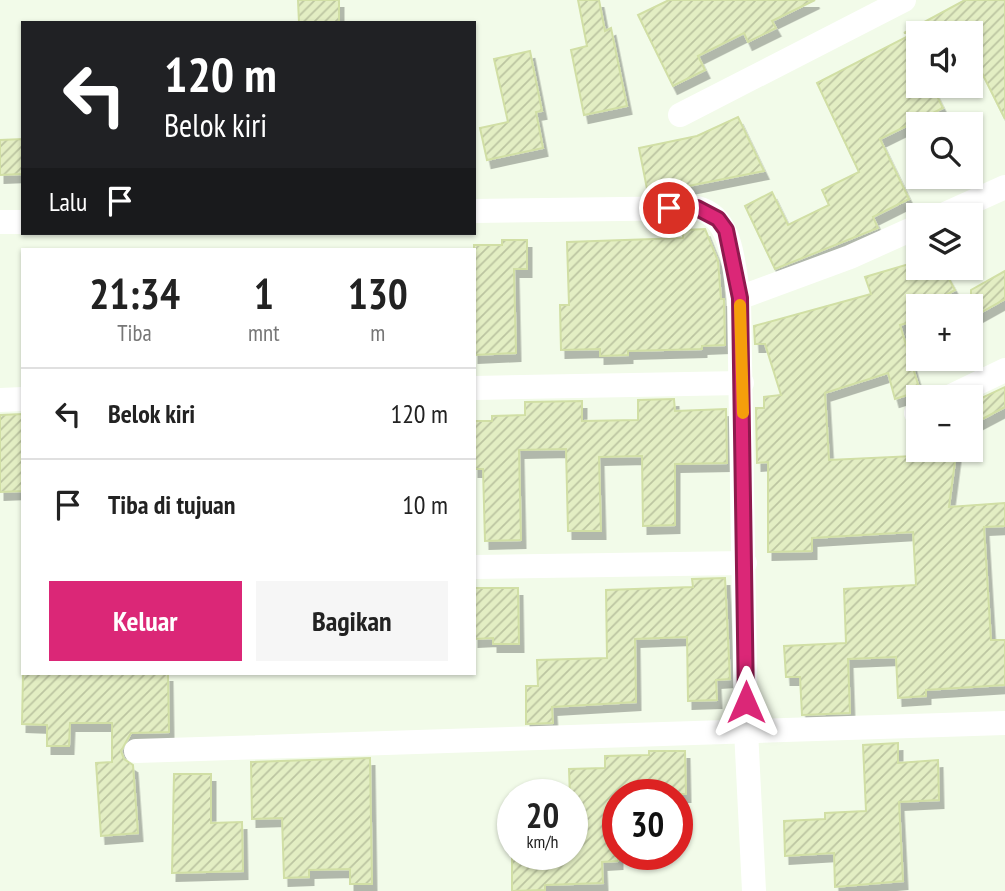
<!DOCTYPE html>
<html lang="id">
<head>
<meta charset="utf-8">
<style>
  body { margin:0; font-family:"PT Sans Narrow",sans-serif; background:#f6f6f6; color:#222; height:100vh; display:flex; flex-direction:column; font-size:26px; white-space:nowrap }
  * { box-sizing:border-box; margin:0 }
  p { font-size:23px; color:#767676 }
  .icon { flex:none; width:38px; height:38px; fill:none; stroke:currentColor; stroke-width:2; stroke-linecap:round; stroke-linejoin:round }
  .map { position:relative; flex:1; overflow:hidden }
  .side { position:absolute; left:21px; top:248px; width:455px; height:427px; display:flex; flex-direction:column; background:#fff; border-radius:0px; box-shadow:0 2px 5px #0004 }
  .side>* { flex:none }
  .hud { position:absolute; left:21px; top:21px; width:455px; height:214px; border-radius:0px; box-shadow:0 2px 5px #0004; background:#202124; color:#fff; overflow:hidden }
  .buttons { position:absolute; left:906px; top:21px; display:grid; gap:14px }
  .buttons a { display:grid; place-items:center; width:77px; height:77px; border-radius:0px; background:#fff; box-shadow:0 2px 5px #0004; font-size:35px }
  .speed { position:absolute; left:497px; top:779px; display:flex; gap:14px; font-size:35px; font-weight:700; text-align:center }
  .speed>* { display:grid; place-content:center; width:91px; height:91px; border-radius:50%; background:#fff; box-shadow:0 2px 5px #0004; line-height:1 }
  .speed small { font-size:18px; font-weight:400 }
  .speed .limit { border:10px solid #d22; background:#fff; color:#111 }
  .pin { position:absolute; display:grid; place-items:center; width:60px; height:60px; color:#fff; margin:-30px; border:4px solid #fff; border-radius:50%; box-shadow:0 2px 7px #0007 }
  .me { position:absolute; width:77px; margin:-38px; rotate:0deg; stroke-linejoin:round; filter:drop-shadow(0 0 5px #0008) }
  .turn { display:flex; align-items:center; gap:24px; height:147px; padding:0 28px; font-size:32px }
  .turn .icon { width:91px; height:91px; stroke-width:2.5 }
  .turn b { display:block; font-size:49px; line-height:60px }
  .then { display:flex; align-items:center; height:66px; padding:0 28px; background:#0003; gap:14px; font-size:26px }
  .eta { display:flex; justify-content:space-evenly; align-items:center; height:119px; text-align:center }
  .eta b { font-size:42px; font-weight:700; line-height:49px }
  .primary-button { display:flex; gap:14px; margin-top:auto; padding:14px 28px }
  .primary-button a { flex:1; height:80px; border-radius:0px; background:#db2777; color:#fff; font-size:28px; font-weight:700; line-height:80px; text-align:center }
  .primary-button a+a { background:#f6f6f6; color:#222 }
  ul { padding:0; list-style:none }
  li { display:flex; align-items:center; gap:21px; height:91px; padding:0 28px; border-top:2px solid #e0e0e0 }
  li div { flex:1 }
  li b { display:block; font-size:26px }
  li em { font-style:normal }
  .map>svg:first-child { display:block }
  .building { fill:url(#building-hatch); stroke:#d1dfa5; stroke-width:2; filter:url(#shadow) }
  .lines { fill:none; stroke-linecap:round; stroke-linejoin:round }
  .street { stroke:#fff; stroke-width:24 }
  .route-casing { stroke:#8e194d; stroke-width:18 }
  .route { stroke:#db2777; stroke-width:12 }
  .slow { stroke:#f59e0b; stroke-width:12 }
</style>
</head>
<body>
<div class="map">
<svg width="1005" height="891" viewBox="0 0 1005 891">
  <defs>
    <pattern id="building-hatch" width="6" height="6" patternUnits="userSpaceOnUse" patternTransform="scale(1.75)"><rect width="6" height="6" fill="#e3eec3"/><path d="M-1 1l2-2M0 6l6-6M5 7l2-2" fill="none" stroke="#bcc5a1"/></pattern>
    <filter id="shadow"><feDropShadow dx="4.5" dy="8" stdDeviation="0" flood-color="#0004"/></filter>
  </defs>
  <rect width="100%" height="100%" fill="#f2fbe9"/>
  <!-- building -->
  <g class="building">
    <path d="M298,0h41v23h-40z"/>
    <path d="M578,0h21l6,31 6,-3 16,78 -43,9 -13,-65 16,-4z"/>
    <path d="M669,0h146l-43,21 4,7 -28,14 -4,-9 -46,23 7,14 -32,16 -35,-71z"/>
    <path d="M965,0h40v119l-34,-68v-18h-67z"/>
    <path d="M908,36l11,23v27h13l11,22 -63,31 29,60 -36,18 5,11 -103,41 -30,-63 27,-14 16,33 41,-20 -7,-15 37,-18 -42,-89z"/>
    <path d="M530,51l12,60 -6,1 7,36 -56,12 -7,-32 28,-6 -14,-63z"/>
    <path d="M738,117l26,54 -116,23 -9,-46 58,-12z"/>
    <path d="M23,139v35l-23,1v-35z"/>
    <path d="M705,229l13,32 3,38h3l1,46 -23,1v3l-74,2v4l-28,1v-7l-39,1 -1,-45h9l-2,-63 116,-4v-8z"/>
    <path d="M502,240h25v29h-13l2,84 -42,2v-110h28z"/>
    <path d="M919,261v7h24l12,22 -29,16h-7v4l-10,6 2,6 -11,3 20,66 -25,8 -7,-26 -63,20 4,67 127,-6 -7,53 56,-4v23l-21,1 7,113h14v45l-79,5v6l-28,2 -2,-41 -48,2 2,54 -48,2 -2,-38h-14l-2,-31 62,-3 -2,-54 72,-4 -3,-53 -101,6v13l-44,1v-90l-11,1 -1,-55h8v-11l17,-2 -16,-51h-10l-1,-18 117,-32 -6,-17z"/>
    <path d="M1005,271v28l-34,19v-28z"/>
    <path d="M1005,387v20l-34,18v-22z"/>
    <path d="M674,399l1,12 51,-2 1,54 -52,1v61l-32,1 -1,-70 -43,1 2,74h-33l-2,-82 -47,1 2,90 -36,1 -2,-72h-9v-48h18v-5l33,-1v-13l57,-1v20l56,-1v-20z"/>
    <path d="M23,414v77l-23,1v-77z"/>
    <path d="M725,578l5,101 -14,1 1,20 -29,1 -1,-64 -52,2 1,63 -84,5 1,16 -27,1v-38h12l-1,-26 70,-2 -1,-68 87,-3 -1,-8z"/>
    <path d="M474,588h44l1,56h-26v-6l-19,1z"/>
    <path d="M23,674h145l1,58 -38,1 -10,18 3,8 9,6 5,68 -37,3 -5,-73 16,-1v-39h-42l-1,23h-22v-21l-25,-1z"/>
    <path d="M898,743v20l40,-3 1,40 -40,2 4,79 -68,6 -1,-34 -49,3 -1,-35 41,-2v-6l41,-2 -3,-66z"/>
    <path d="M649,751h36l1,43h-68v67l-16,1 1,21 -58,2v5l-33,1v-37h60l-3,-85 36,-1v-12l44,-1z"/>
    <path d="M370,758l2,126h-22v-15l-41,1v7l-25,1 -2,-60 -30,1 -1,-57z"/>
    <path d="M174,774h37v49l31,-1 1,49 -71,2z"/>
  </g>
  <g class="lines">
    <!-- street -->
    <g class="street">
      <path d="M680,115l224,-115"/>
      <path d="M474,211l223,-3c37,9 36,59 42,90l7,432 8,161"/>
      <path d="M943,215l62,-28"/>
      <path d="M0,222h23"/>
      <path d="M739,298l111,-41 69,-31"/>
      <path d="M474,388l268,-5"/>
      <path d="M949,397l56,-27"/>
      <path d="M0,400l23,-1"/>
      <path d="M916,413l3,-1"/>
      <path d="M474,567l271,-4"/>
      <path d="M136,751l869,-28"/>
    </g>
  </g>
  <g class="lines">
    <defs>
      <path id="route" d="M669,208h28l21,11 8,11 14,68 6,404"/>
    </defs>
    <!-- route casing -->
    <use href="#route" class="route-casing"/>
    <!-- route -->
    <use href="#route" class="route"/>
    <!-- slow -->
    <path class="slow" d="M740,305l3,108"/>
  </g>
</svg>
<div class="buttons">
<a><svg class="icon" aria-label="sound" viewBox="0 0 24 24"><path d="M4 9h4l5-4v14l-5-4H4zM17 9q2 3 0 6"/></svg></a>
<a><svg class="icon" aria-label="search" viewBox="0 0 24 24"><circle cx="10" cy="10" r="6"/><path d="M15 15l6 6"/></svg></a>
<a><svg class="icon" aria-label="layers" viewBox="0 0 24 24"><path d="M12 4l9 5-9 5-9-5zM3 14l9 5 9-5"/></svg></a>
<a>+</a>
<a>−</a>
</div>
<div class="speed"><div>20<small>km/h</small></div><div class="limit">30</div></div>
<div class="pin" style="left:669px;top:208px;background:#d93025"><svg class="icon" aria-label="arrive" viewBox="0 0 24 24"><path d="M6 21V4h12l-3 4 3 4H6"/></svg></div>
<svg class="me" style="left:746px;top:702px" viewBox="-20 -20 40 40"><path d="M0-17L14 15 0 8-14 15z" fill="#db2777" stroke="#fff" stroke-width="4"/></svg>
<div class="hud">
<div class="turn"><svg class="icon" aria-label="left" viewBox="0 0 24 24"><path d="M17 20v-9H6M10 6l-5 5 5 5"/></svg><div><b>120 m</b>Belok kiri</div></div>
<div class="then">Lalu<svg class="icon" aria-label="arrive" viewBox="0 0 24 24"><path d="M6 21V4h12l-3 4 3 4H6"/></svg></div>
</div>
<section class="side">
<div class="eta">
<div><b>21:34</b><p>Tiba</p></div>
<div><b>1</b><p>mnt</p></div>
<div><b>130</b><p>m</p></div>
</div>
<ul>
<li><svg class="icon" aria-label="left" viewBox="0 0 24 24"><path d="M17 20v-9H6M10 6l-5 5 5 5"/></svg><div><b>Belok kiri</b></div><em>120 m</em></li>
<li><svg class="icon" aria-label="arrive" viewBox="0 0 24 24"><path d="M6 21V4h12l-3 4 3 4H6"/></svg><div><b>Tiba di tujuan</b></div><em>10 m</em></li>
</ul>
<div class="primary-button"><a>Keluar</a><a>Bagikan</a></div>
</section>
</div>
</body>
</html>
